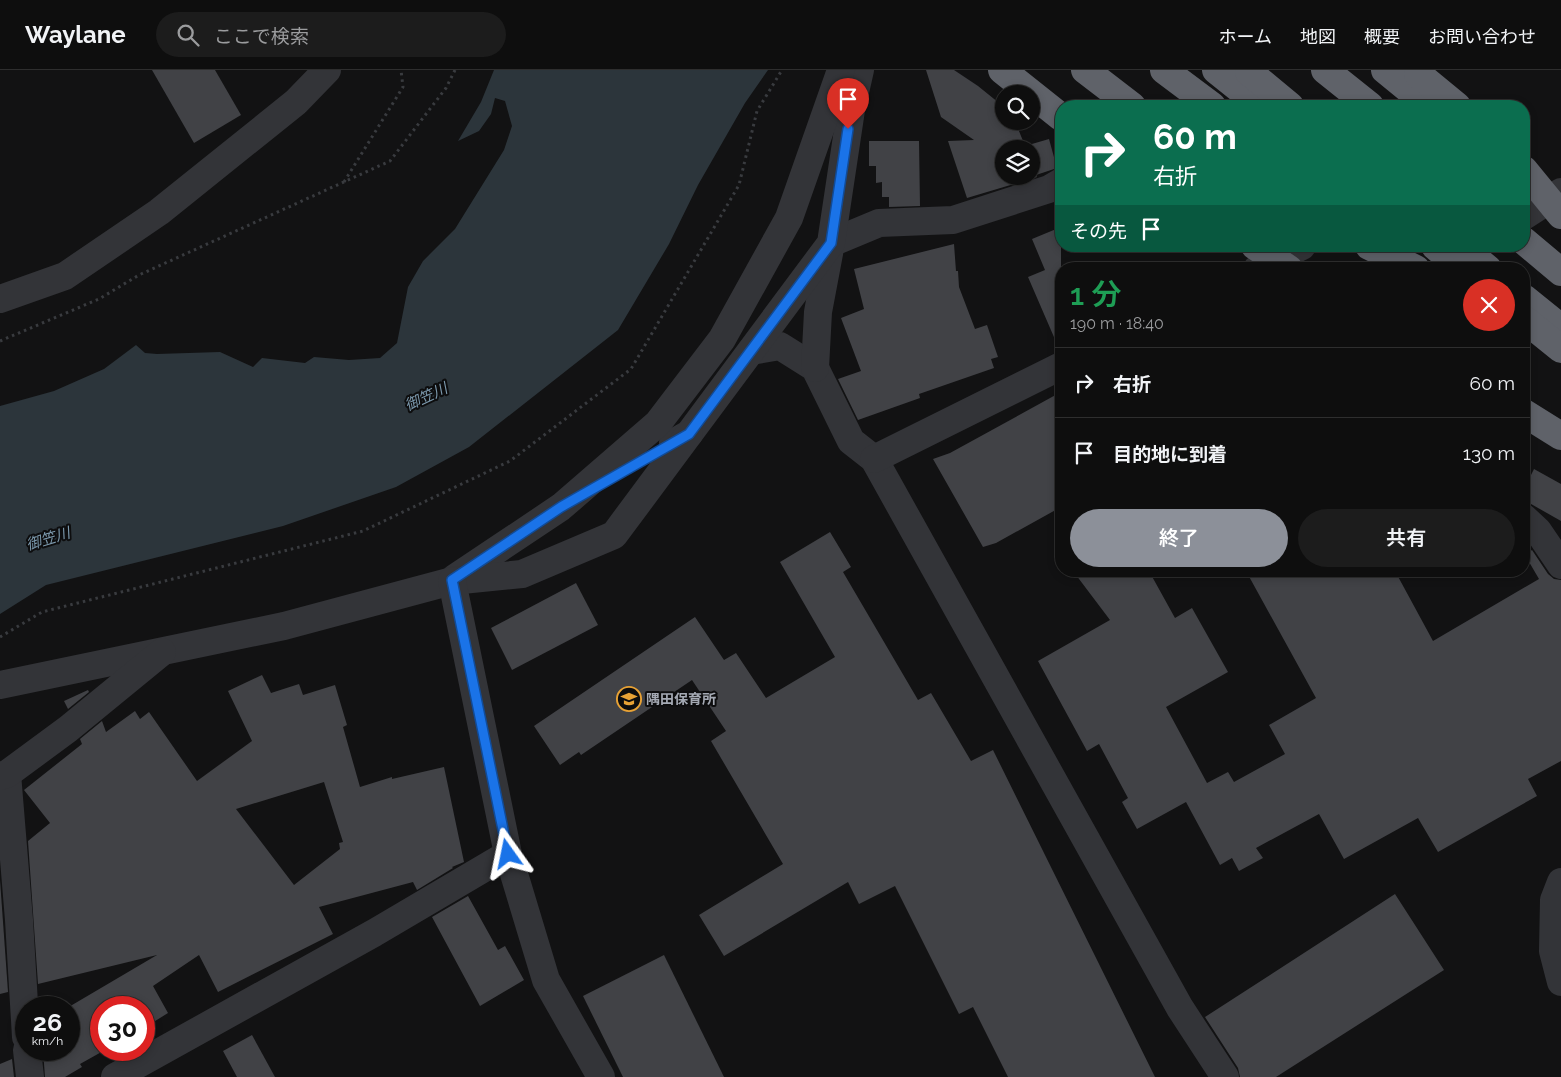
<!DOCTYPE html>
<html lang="ja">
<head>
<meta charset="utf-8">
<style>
  body { margin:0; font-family:Raleway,"Noto Sans JP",sans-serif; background:#1c1c1c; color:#f1f3f6; height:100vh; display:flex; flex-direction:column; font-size:19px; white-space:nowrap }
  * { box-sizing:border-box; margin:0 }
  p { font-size:16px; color:#9b9c9e }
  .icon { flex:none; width:28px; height:28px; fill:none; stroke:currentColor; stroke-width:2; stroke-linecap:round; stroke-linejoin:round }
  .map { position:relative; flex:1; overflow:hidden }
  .panel { position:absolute; left:1055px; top:192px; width:475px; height:315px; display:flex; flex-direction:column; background:#0e0e0e; border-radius:20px; box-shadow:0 2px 8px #0003,0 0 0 1px #2e2e2e }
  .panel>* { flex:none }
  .guide { position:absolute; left:1055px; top:30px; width:475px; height:152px; border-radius:20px; box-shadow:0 2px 8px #0003,0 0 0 1px #2e2e2e; background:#0b6e4f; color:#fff; overflow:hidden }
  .controls { position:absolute; left:995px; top:15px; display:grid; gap:10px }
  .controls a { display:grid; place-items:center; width:45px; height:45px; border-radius:50%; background:#0e0e0e; box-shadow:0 2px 8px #0003,0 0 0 1px #2e2e2e; font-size:25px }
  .speed { position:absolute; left:15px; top:926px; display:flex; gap:10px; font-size:25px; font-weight:700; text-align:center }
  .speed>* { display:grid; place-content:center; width:65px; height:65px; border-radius:50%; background:#0e0e0e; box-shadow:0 2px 8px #0003,0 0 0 1px #2e2e2e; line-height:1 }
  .speed small { font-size:12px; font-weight:400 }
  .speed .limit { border:8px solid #d22; background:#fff; color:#111 }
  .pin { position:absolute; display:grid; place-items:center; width:42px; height:42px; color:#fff; margin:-51px -21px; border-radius:50% 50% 50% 0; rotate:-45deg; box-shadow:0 0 5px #0007 }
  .pin .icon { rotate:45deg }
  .me { position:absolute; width:55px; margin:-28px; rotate:348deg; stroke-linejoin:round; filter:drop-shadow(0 0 4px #0008) }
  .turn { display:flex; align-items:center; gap:18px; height:105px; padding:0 15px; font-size:22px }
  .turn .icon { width:65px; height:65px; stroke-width:2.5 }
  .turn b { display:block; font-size:35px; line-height:42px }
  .then { display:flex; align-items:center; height:48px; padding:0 15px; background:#0003; gap:10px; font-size:19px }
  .round { display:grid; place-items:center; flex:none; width:52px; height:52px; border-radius:26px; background:#1c1c1c }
  .overview { display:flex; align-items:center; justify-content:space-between; height:85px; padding:0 15px }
  h1 { font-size:30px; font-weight:600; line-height:38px; color:#1e9e55 }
  .primary-button { display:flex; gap:10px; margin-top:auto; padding:10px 15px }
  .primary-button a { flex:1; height:58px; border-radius:30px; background:#8c9099; color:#fff; font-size:20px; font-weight:600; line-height:58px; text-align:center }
  .primary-button a+a { background:#1c1c1c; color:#f1f3f6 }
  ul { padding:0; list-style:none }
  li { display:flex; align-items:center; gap:15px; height:70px; padding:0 15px; border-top:1px solid #2e2e2e }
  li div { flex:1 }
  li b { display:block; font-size:19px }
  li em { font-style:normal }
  header { display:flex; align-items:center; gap:30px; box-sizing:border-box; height:70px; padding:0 25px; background:#0e0e0e; border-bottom:1px solid #2e2e2e }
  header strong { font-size:24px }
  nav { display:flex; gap:28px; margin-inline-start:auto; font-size:18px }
  .search { width:350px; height:45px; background:#1c1c1c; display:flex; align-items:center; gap:12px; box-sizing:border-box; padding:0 18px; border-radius:28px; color:#9b9c9e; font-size:19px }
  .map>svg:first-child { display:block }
  .water { fill:#2c353b }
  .building { fill:#414246; fill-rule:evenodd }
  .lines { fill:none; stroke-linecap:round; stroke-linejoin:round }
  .path { stroke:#393b3f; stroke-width:3; stroke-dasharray:2.5 4; stroke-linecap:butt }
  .minor { stroke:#333438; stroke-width:28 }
  .highway { stroke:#5f6269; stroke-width:28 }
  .highway-bridge { stroke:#5f6269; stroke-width:28 }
  .route-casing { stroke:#114b97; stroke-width:12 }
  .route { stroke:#1a73e8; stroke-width:9 }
  .labels { text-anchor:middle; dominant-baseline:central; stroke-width:4; stroke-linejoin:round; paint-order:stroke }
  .poi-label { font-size:14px; font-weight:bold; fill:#a4a9b3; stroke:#0d0d0e; text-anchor:start }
  .water-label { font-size:15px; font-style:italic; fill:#7c99ad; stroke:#0d0d0e }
</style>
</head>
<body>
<header>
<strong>Waylane</strong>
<div class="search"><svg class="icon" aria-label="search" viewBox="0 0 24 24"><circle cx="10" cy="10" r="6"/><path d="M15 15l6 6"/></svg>ここで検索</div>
<nav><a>ホーム</a><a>地図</a><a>概要</a><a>お問い合わせ</a></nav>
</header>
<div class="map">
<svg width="1561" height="1007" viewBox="0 0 1561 1007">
  <rect width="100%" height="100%" fill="#121213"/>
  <!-- water -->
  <path class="water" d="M494,0h274l-23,33 -47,82 -29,59 -51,86 -149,117 -73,40 -113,39 -237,59 -46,29v-208l54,-15 50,-22 32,-24 9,8 12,1 63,-2 33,15 9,-9 43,5 9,-6 35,3 31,-2 17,-15 11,-56 15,-26 32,-32 49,-79 8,-24 -7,-25 -10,-3 -4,16 -12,17 -21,10 23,-39z"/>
  <!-- building -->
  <g class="building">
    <path d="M152,0h63l26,45 -47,28z"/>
    <path d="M926,0h28l24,16 26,21v14h11l10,25 24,-7 8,29 -21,7 1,2 -70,21 -19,-57 26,-1 -33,-23zM1004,79h27v27h-27z"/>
    <path d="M869,71h50l1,65 -31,1v-10h-7v-15l-6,1v-17h-7z"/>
    <path d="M1061,157v123l-1,1 -32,-74 17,-7 -13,-31z"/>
    <path d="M954,174l2,27h2l1,16 16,42 12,-4 11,32 -7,2 3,9 -75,26 1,4 -62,22 -20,-41 23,-8 -20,-53 23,-9 -10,-40z"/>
    <path d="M1061,322v115l-65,36 -13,4 -50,-88 17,-6z"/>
    <path d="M1534,399l27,15v37l-37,-21v-11z"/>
    <path d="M830,462l21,35 -8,5 75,128 13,-7 40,68 22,-11 162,327h-147l-35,-70 -14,7 -64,-128 -36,18 -11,-22 -124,74 -25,-41 84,-51 -72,-123 15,-10 -34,-51 -111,75 -2,-3 -19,13 -26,-39 161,-109 29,43 12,-7 30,45 69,-41 -55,-95z"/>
    <path d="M1532,480l16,24 6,5 7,1v181l-33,18 9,17 -99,56 -20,-34 -74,41 -25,-45 -63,34 7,10 -24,13 -7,-13 -12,7 -34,-63 -49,27 -15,-27 6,-4 -29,-54 -12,7 -49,-90 72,-41 -37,-49h76l26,47 17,-10 36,64 -62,35 41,76 21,-11 6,10 51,-28 -16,-29 47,-27 -70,-127h149l38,70 106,-62 -14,-24z"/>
    <path d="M576,513l22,42 -86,45 -21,-42z"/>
    <path d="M262,605l9,18 28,-9 4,11 32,-10 12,40 -4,2 17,60 32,-10v2l52,-12 20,95 -12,5 1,1 -36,22 -4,-8 -94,25 14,27 -115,58 -19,-37 -46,31 15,27 -24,15v-20h-43v42h4l-25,14 2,3 -17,10h-20l-2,-27h26v-42h-2l90,-53 -119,29 -10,-143 22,-18 -26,-33 58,-46 -2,-5 22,-18 4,11 29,-21 5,8 9,-7 48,69 55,-40 -24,-50zM324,712l19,60 -4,1 1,6 -46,36 -58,-76z"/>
    <path d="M88,620l1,2 -21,17 -4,-8z"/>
    <path d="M0,810l8,112 -8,2z"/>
    <path d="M1395,824l49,76 -168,107h-36l-2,-9 -33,-51z"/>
    <path d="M468,826l30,54 7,-4 19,34 -44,26 -48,-89z"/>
    <path d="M664,885l60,122h-101l-40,-81z"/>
    <path d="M252,965l23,42h-38l-14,-26z"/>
    <path d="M12,989l2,18h-14v-13z"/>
  </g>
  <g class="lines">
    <!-- path -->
    <g class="path">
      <path d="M344,112l59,-95 -2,-17"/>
      <path d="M0,271l99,-42 40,-24 251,-114 56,-73 9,-18"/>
      <path d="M0,567l42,-25 321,-81 147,-70 121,-92 108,-184 18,-74 25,-41"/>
    </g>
    <!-- minor -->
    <g class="minor">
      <path d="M1524,146l37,-24"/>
      <path d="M1257,199l45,-23"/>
      <path d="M0,229l65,-23 94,-64 137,-110 31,-32"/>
      <path d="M751,281l29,-5 35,22 36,73 23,18 306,549 45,69"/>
      <path d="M815,298l3,-56 13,-69 48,-20 74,-3 96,-31 12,-7"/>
      <path d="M673,373l16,-9 142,-191 20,-133 9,-40"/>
      <path d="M874,389l187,-93"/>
      <path d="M1524,448l14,13 23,34"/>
      <path d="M455,508l106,-71 97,-84 64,-84 67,-121 52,-148"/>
      <path d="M0,615l284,-59 168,-45 70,-7 92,-39 75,-101"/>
      <path d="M7,704l12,146 7,117"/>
      <path d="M0,706l7,-2 61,-45 94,-77"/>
      <path d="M508,784l38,126 55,97"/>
      <path d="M1561,812l-7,18 -1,51 8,31"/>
      <path d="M27,980l3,27"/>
      <path d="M115,1007l259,-144 134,-79 -56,-273"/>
    </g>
    <!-- highway -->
    <g class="highway">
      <path d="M1002,0l59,47"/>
      <path d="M1085,0l47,36"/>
      <path d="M1164,0l48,36"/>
      <path d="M1216,0l45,36"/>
      <path d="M1325,0l45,36"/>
      <path d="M1385,0l44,36"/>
      <path d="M1249,2l41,34"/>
      <path d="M1418,4l39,32"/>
      <path d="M1524,171l37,31"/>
      <path d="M1435,176l27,23"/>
      <path d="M1461,176l27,23"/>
      <path d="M1524,228l32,26"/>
      <path d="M1524,249l37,30"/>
      <path d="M1524,343l37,23"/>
    </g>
    <!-- highway-bridge -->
    <g class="highway-bridge">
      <path d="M1524,100l37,45"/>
      <path d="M1255,176l34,23"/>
      <path d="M1369,176l47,23"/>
    </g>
  </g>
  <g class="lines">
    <defs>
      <path id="route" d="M508,784l-56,-274 109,-73 128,-73 142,-191 17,-114"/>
    </defs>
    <!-- route casing -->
    <use href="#route" class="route-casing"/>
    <!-- route -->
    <use href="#route" class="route"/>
  </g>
  <!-- icons -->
  <defs>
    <symbol id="school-ring" viewBox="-11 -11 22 22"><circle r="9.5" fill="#0d0d0e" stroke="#e8a235" stroke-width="1.5"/><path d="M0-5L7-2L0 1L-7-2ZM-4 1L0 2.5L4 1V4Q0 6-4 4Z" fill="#e8a235"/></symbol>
  </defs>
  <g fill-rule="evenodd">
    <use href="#school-ring" x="615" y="615" width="28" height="28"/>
  </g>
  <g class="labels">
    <!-- poi labels -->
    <g class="poi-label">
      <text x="646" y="629">隅田保育所</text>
    </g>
    <!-- water labels -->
    <g class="water-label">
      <text transform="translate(426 327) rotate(-25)">御笠川</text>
      <text transform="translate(48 469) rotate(-17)">御笠川</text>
    </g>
  </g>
</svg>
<div class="controls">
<a><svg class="icon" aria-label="search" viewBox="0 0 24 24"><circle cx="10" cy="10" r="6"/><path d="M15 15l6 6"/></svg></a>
<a><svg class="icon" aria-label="layers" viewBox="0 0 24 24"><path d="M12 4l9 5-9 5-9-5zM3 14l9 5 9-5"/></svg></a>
</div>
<div class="speed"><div>26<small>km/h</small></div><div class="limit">30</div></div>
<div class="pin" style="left:848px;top:59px;background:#d93025"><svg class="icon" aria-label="arrive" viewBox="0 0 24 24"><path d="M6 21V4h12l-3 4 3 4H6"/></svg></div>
<svg class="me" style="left:508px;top:784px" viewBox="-20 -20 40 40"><path d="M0-17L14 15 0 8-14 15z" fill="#1a73e8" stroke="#fff" stroke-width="4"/></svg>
<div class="guide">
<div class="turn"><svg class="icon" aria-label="right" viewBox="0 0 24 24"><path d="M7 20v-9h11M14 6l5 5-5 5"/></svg><div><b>60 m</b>右折</div></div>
<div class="then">その先<svg class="icon" aria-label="arrive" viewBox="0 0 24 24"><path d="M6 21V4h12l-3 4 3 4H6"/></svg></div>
</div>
<section class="panel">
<div class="overview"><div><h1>1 分</h1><p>190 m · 18:40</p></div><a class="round" style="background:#d93025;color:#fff"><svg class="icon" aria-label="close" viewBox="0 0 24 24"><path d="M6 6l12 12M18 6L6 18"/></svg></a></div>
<ul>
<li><svg class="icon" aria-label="right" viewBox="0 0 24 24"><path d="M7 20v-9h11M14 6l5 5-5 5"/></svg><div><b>右折</b></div><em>60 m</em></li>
<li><svg class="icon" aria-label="arrive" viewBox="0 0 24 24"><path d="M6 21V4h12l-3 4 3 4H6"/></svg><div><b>目的地に到着</b></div><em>130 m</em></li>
</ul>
<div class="primary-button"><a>終了</a><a>共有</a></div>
</section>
</div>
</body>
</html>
